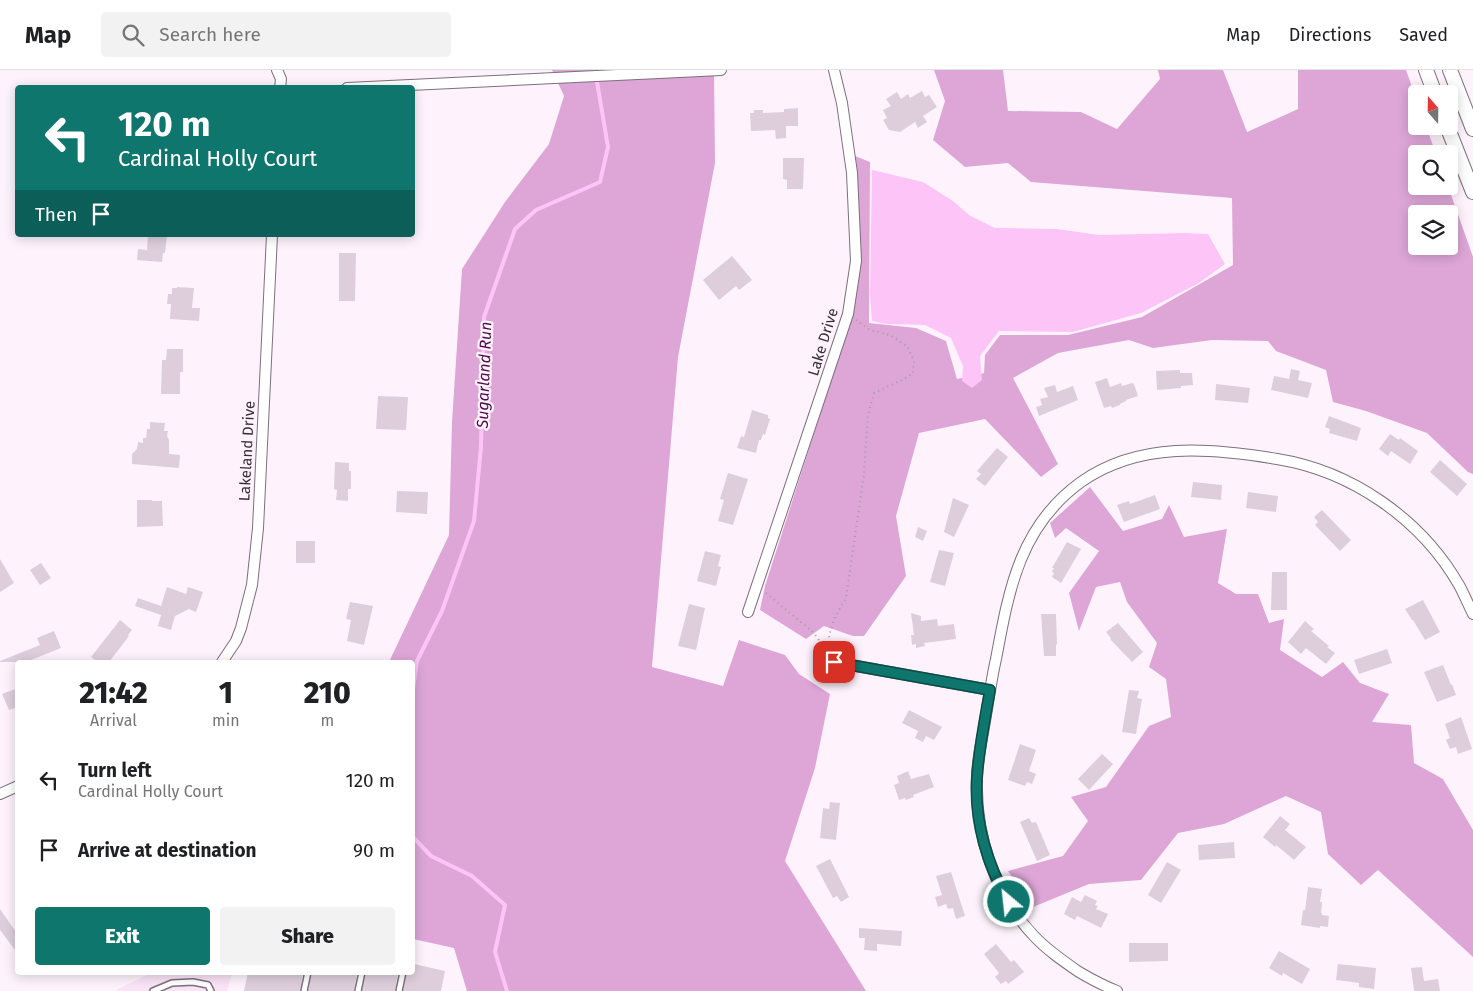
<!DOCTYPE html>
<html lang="en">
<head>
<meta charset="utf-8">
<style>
  body { margin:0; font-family:"Fira Sans",sans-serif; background:#f2f2f2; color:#202124; height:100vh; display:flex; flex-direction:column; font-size:19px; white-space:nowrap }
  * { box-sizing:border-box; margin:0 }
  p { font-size:16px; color:#757577 }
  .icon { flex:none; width:28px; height:28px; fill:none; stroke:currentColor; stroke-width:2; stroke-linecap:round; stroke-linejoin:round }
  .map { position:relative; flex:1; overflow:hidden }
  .side { position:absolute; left:15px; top:590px; width:400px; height:315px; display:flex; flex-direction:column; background:#fff; border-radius:5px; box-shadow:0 2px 12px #0003 }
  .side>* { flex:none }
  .hud { position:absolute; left:15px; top:15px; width:400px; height:152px; border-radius:5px; box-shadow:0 2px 12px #0003; background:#0f766e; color:#fff; overflow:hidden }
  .needle { width:32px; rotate:340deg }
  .controls { position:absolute; left:1408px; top:15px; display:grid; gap:10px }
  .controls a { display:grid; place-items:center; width:50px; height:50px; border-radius:5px; background:#fff; box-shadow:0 2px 12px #0003; font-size:25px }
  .pin { position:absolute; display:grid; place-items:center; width:42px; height:42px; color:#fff; margin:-21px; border-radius:10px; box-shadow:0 2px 8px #0006 }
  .me { position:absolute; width:55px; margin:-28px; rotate:332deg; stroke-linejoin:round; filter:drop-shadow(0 0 4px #0008) }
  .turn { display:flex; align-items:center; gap:18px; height:105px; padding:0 20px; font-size:22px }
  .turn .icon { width:65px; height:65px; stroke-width:2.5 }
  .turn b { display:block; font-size:35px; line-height:42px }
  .then { display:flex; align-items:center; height:48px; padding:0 20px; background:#0003; gap:10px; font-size:19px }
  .eta { display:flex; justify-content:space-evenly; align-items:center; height:85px; text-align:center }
  .eta b { font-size:30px; font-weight:800; line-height:35px }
  .action { display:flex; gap:10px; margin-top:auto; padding:10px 20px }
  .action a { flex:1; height:58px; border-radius:5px; background:#0f766e; color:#fff; font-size:20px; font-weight:800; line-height:58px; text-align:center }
  .action a+a { background:#f2f2f2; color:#202124 }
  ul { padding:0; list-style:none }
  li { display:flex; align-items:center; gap:15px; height:70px; padding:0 20px }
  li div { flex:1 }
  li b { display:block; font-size:19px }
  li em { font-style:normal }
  header { display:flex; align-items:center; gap:30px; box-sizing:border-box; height:70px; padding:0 25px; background:#fff; border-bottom:1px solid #e0e0e0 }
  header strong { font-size:24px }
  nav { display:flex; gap:28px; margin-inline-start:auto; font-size:18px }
  .search { width:350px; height:45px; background:#f2f2f2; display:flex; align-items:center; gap:12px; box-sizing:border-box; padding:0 18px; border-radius:5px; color:#757577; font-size:19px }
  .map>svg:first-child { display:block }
  .built { fill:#fae3f7 }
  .forest { fill:#dda6d7; fill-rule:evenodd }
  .water { fill:#fdc4f7 }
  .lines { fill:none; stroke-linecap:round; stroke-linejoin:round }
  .stream { stroke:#fdc4f7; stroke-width:4 }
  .building { fill:#decedc }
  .lane-casing { stroke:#7d6f7c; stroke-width:8 }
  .street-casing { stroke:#7d6f7c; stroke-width:12 }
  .secondary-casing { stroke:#7d6f7c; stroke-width:16 }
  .path { stroke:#a39aa1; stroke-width:2; stroke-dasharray:1 4; stroke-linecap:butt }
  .lane { stroke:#fff; stroke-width:5 }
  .street { stroke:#fff; stroke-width:10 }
  .secondary { stroke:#fff; stroke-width:14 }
  .route-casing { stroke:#0a4d48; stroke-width:12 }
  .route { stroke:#0f766e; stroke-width:9 }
  .labels { text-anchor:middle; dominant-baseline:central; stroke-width:4.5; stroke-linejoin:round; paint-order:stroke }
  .street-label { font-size:15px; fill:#342d33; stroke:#fef3fc }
  .water-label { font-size:16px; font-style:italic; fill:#4a0847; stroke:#fef3fc }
</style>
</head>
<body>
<header>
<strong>Map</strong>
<div class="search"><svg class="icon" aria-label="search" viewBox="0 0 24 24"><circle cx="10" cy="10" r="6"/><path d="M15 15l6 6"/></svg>Search here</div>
<nav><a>Map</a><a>Directions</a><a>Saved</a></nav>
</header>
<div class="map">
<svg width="1473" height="921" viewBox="0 0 1473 921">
  <rect width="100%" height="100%" fill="#fef3fc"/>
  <!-- built -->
  <path class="built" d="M151,903h81l-5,18h-113z"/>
  <!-- forest -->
  <g class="forest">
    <path d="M552,0h162l1,93 -37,194 -26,310 71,19 16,-46 46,15 14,19 31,20 -15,74 -30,93 81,130h-399l-13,-43 -41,-9 -1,-277h-23l60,-127 3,-113 10,-153 43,-67 44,-58 15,-48z"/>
    <path d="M934,0h69l5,41 73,1 36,17 43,-50 -2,-9h65l24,62 51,-23v-39h108l10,28v28h10l10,28h-20v32h32l25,71v217l-5,-2 -41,-39 -61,-22 -33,-9 -7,-32 -50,-19 -8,-10 -56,-1 -59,8 -24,-8 -71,13 -45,25 45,86 -17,13 -56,-58 -66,14 -23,83 10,60 -42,60h-11l-29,-10 -18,13 -46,-29 5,-24 88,-274 6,-63 -4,-93 15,6 -1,161 47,5 30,13 11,38 27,-6 1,-18 15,-20h68l74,-18 91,-52 -1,-67 -201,-16 -23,-19 -43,4 -32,-27 12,-39zM1416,144h33v32h-33z"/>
    <path d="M1090,417l33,44 39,-12 7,-14 15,32 43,-8 -9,54 18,11h22l11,29 15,-4 -4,31 42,27 21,-15 17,21 29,11 -17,28 39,3 3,38 29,16 30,51v127l-95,-87 -17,15 -33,-31 -7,-42 -35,-16 -62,28 -46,9 -37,47 -52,4 -56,23 -25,-36 55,-15 25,-35 -17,-24 35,-10 43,-61 22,-9 -5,-38 -17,-12 8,-24 -30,-41 -7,-20 -24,5 -17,44 -10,-38 30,-42 -33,-23 -11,10 -5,-15z"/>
  </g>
  <!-- water -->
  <path class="water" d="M872,100l51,12 30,19 16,14 26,13 62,1 42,6 85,-2 24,1 17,30 -26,19 -58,30 -68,19 -74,-1 -19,25 2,24 -10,8 -10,-7 1,-15 -12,-28 -26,-13 -38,-1 -15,-3 -2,-25z"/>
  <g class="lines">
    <!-- stream -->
    <g class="stream">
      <path d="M412,626l5,-35 25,-50 32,-90 7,-74 3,-130 31,-88 21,-19 64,-28 8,-35 -13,-77"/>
      <path d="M412,766l19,20 41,20 33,29 -10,47 12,39"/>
    </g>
  </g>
  <!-- building -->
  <g class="building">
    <path d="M922,21l3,6 4,-2 8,12 -14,9 4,6 -9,6 -3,-6 -15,10 -11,-2 -6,-10 4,-2 -4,-8 8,-4 -5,-7 11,-7 4,7 7,-5 2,4z"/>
    <path d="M798,38v18h-12v12l-10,1 -1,-9 -24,1 -1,-18h4v-3h9v3l21,-1v-3z"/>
    <path d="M783,88h21l-1,31h-16v-9l-4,-1z"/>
    <path d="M148,165h19l-2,18h-2l-1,9 -25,-2 1,-11 9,1z"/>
    <path d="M339,183h17l-1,48h-16z"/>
    <path d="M732,186l20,24 -13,10 -3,-4 -17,14 -16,-20z"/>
    <path d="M177,217l17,1 -2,20h8l-1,13 -29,-2 1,-15h-4l1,-10h4v-6h5z"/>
    <path d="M167,279h16v23h-3v22h-19l1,-34h4z"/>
    <path d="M1291,299l9,2 -2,9 14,3 -4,15 -37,-8 3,-14 15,3z"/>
    <path d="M1180,300v3h12l1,12 -12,1v2l-24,2 -1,-19z"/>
    <path d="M1107,308l3,9 11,-4 1,3 10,-3 2,1 4,12 -12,4v1l-6,3v1l-8,3 -1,-2 -7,2 -9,-26z"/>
    <path d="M1216,314l34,4 -2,15 -33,-3z"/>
    <path d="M1055,315l2,7 16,-6 5,14 -39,16 -3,-9 6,-2 -2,-6 8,-2 -4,-9z"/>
    <path d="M378,326l30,1 -2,33 -30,-1z"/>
    <path d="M752,340l16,5v3l2,1 -5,16 -2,-1 -2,6h-2l-3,13 -19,-5 4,-12 3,1z"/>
    <path d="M1329,346l32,12 -4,13 -28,-8 1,-4 -5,-2z"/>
    <path d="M150,352l15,1 -1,8h4l-1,5 2,4v14l11,1 -1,13 -47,-4v-10l5,-5 1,-7 5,1v-5h3l1,-9h3z"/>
    <path d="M1390,364l9,6 1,-2 18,13 -8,13 -19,-13 -3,5 -9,-7z"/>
    <path d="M997,378l11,9 -23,29 -9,-7 5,-5 -4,-3z"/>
    <path d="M1440,390l27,24 -10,12 -27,-24z"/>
    <path d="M335,392l14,1v8h2v18h-3v12l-12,-1 1,-10 -3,-1z"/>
    <path d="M728,403l20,6 -15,46 -15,-4 6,-21 -4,-1z"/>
    <path d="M1193,412l29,3 -1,15 -30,-3z"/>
    <path d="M397,421l31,1 -1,22 -31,-2z"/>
    <path d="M1248,422l30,4 -2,16 -30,-4z"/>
    <path d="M1155,425l5,14 -36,13 -7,-17 12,-4 1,3z"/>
    <path d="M953,428l16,7 -15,32 -10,-5z"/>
    <path d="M137,430h15v1h10l1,25 -26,1z"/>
    <path d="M1322,440l29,30 -11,11 -25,-26 3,-3 -4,-5z"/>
    <path d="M918,457l9,4 -4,10 -8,-4z"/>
    <rect x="296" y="471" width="19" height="22"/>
    <path d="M1067,472l14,7 -20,34 -9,-6 2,-4 -2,-1 2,-4h-2z"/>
    <path d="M939,480l15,3 -9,33 -15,-4z"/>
    <path d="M705,481l16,4 -3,11 3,1 -5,19 -19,-5z"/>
    <path d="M0,489l14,24 -14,9z"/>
    <path d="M41,493l10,15 -11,7 -10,-15z"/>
    <path d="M1272,502h15v38h-16z"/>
    <path d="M167,517l19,7 2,-7 15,5 -7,20 -7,-3 -14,7 -4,14 -13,-4 3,-11 -26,-9 3,-8 23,8z"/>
    <path d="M1423,530l17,32 -15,8 -12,-20h-1l-7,-11z"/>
    <path d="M350,532l23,4 -9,39 -17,-4 4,-21 -5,-1z"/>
    <path d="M689,534l16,4 -9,42 -18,-4z"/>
    <path d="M911,543l10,3v5l16,-2 1,7 16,-2 2,15 -32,4 1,3 -9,2v-4l-4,1 -1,-10h3z"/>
    <path d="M1041,544h15l1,30 -1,1v11h-12z"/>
    <path d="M120,550l12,10 -4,5 1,1 -20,26h-11l-7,-5z"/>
    <path d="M1305,551l9,8 -3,2 18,15 -2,1 8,6 -9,11 -20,-16 -5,6 -13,-12z"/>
    <path d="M1118,553l25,29 -11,10 -22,-23 1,-1 -5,-6z"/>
    <path d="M54,561l7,17 -35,14h-26v-1l40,-16 -3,-7z"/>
    <path d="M1387,579l5,14 -33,11 -5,-14z"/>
    <path d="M1443,595l8,20 1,-1 4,11 -19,7 -13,-30z"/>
    <path d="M18,618v19l-9,3 -7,-16z"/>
    <path d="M1129,620l10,1 -2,7 5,1 -6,35 -14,-2z"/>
    <path d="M909,640l33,17 -8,13 -8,-4 -3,6 -8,-4 3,-7 -16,-8z"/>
    <path d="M1461,647l11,32 -14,5 -2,-7 -6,2 -4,-9 4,-2 -5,-14z"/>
    <path d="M1020,674l16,6 -7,21 7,3 -4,10 -5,-2 -2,4 -17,-6z"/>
    <path d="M1102,684l11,10 -24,26 -11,-11z"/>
    <path d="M908,701l3,8 18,-5 5,13 -21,8 1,2 -8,3 -1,-2 -6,2 -5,-15 5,-2 -2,-7z"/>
    <path d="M830,732l10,1 -4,37 -16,-2 3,-30 6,1z"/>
    <path d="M1280,746l10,8 -5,6 21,17 -12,13 -18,-15 -1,2 -12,-10z"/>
    <path d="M1029,748l3,5 4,-1 14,33 -13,6 -17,-39z"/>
    <path d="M1234,772l1,16 -36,2 -1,-15z"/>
    <path d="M830,789l19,38 -8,5 -4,-6 -4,2 -17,-32z"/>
    <path d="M1167,792l14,8 -20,33 -13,-8z"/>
    <path d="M951,802l14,44 -9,3 -3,-11 -5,1 -2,-5 -8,3 -3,-10 7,-2 -6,-19z"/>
    <path d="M1308,817l14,2 -2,13h2l-1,11h1v2l7,1 -1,11 -8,-1v2l-19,-3 2,-15h2z"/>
    <path d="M1085,825l12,6 -2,4 3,1 -2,3 12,5 -7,14 -24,-12 -2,4 -11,-6 8,-17 9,5z"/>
    <path d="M0,839l18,26v19l-18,-24z"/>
    <path d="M859,858l43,3 -1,15 -24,-2v7l-13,-1 1,-12h-6z"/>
    <path d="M1129,873h39v18l-39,1z"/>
    <path d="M996,874l15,18 3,-2 10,12 -16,12 -2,-3 -5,3 -6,-7 4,-4 -15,-19z"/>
    <path d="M1279,881l31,18 -8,15 -19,-11 -1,3 -13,-8z"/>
    <path d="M414,894l31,7 -4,20h-38l4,-19h5z"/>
    <path d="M1338,894l38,4 -2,21 -15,-2v-4l-23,-3z"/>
    <path d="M1422,897l2,14 14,-2 2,12h-26l-3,-23z"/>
    <path d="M248,902h55l-3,19h-56z"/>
    <path d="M312,902h45l-3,19h-46z"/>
    <path d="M366,902h32l-3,19h-33z"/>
  </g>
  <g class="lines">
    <defs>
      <g id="lane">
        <path d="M153,921l19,-8 21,-1 15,3 3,6"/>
        <path d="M304,921l4,-19"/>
        <path d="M358,921l4,-19"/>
        <path d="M399,921l4,-19"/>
      </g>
      <g id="street">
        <path d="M277,0l4,9 -1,9"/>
        <path d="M347,18l374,-18"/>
        <path d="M748,542l100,-298 8,-53 -4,-88 -10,-70 -8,-33"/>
        <path d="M222,592l14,-21 5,-13 11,-43 6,-57 14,-293"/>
        <path d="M834,592l156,28"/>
        <path d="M0,724l18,-8"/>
        <path d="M1117,921c-13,-5 -26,-12 -38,-19 -16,-11 -32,-22 -45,-36 -39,-41 -59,-101 -57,-157 0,-17 4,-35 7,-52 4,-23 7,-46 12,-68 13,-70 24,-133 85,-177 58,-41 130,-34 196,-23 75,12 144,60 182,126 5,9 9,19 14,29"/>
      </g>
      <g id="secondary">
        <path d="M1426,0l9,24"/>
        <path d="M1450,0l23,59"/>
        <path d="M1447,56l26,66"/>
      </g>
    </defs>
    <!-- lane casing -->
    <use href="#lane" class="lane-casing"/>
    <!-- street casing -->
    <use href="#street" class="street-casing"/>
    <!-- secondary casing -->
    <use href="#secondary" class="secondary-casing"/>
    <!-- path -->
    <g class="path">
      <path d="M766,523l47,39 16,22"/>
      <path d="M832,582l-3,-16 5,-17 12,-21 18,-124 4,-59 6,-22 30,-14 9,-6 1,-12 -7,-15 -17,-11 -20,-5 -14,-10"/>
    </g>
    <!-- lane -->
    <use href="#lane" class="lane"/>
    <!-- street -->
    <use href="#street" class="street"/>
    <!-- secondary -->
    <use href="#secondary" class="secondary"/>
  </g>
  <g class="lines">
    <defs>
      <path id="route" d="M834,592l156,28c-5,29 -11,58 -13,87 -3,44 10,88 32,125"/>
    </defs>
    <!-- route casing -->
    <use href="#route" class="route-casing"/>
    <!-- route -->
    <use href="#route" class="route"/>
  </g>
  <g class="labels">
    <!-- street labels -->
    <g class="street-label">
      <text transform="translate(823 272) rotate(-73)">Lake Drive</text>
      <text transform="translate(247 381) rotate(-87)">Lakeland Drive</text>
    </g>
    <!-- water labels -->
    <g class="water-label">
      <text transform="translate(484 305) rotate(-88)">Sugarland Run</text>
    </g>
  </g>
</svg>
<div class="controls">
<a><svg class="needle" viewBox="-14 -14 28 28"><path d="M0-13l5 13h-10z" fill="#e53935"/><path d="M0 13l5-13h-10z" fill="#757577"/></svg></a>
<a><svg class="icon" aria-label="search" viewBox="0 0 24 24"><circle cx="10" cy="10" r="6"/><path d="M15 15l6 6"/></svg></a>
<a><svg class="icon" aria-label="layers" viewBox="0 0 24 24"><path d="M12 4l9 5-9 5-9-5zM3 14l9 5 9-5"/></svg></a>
</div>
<div class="pin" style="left:834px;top:592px;background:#d93025"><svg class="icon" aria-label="arrive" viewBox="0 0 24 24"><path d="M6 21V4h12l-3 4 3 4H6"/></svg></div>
<svg class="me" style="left:1009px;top:832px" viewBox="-20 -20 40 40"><circle r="17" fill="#0f766e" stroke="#fff" stroke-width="3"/><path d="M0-11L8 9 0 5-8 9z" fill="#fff"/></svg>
<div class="hud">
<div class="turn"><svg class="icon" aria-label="left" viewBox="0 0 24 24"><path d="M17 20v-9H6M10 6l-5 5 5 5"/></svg><div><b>120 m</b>Cardinal Holly Court</div></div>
<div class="then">Then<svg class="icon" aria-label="arrive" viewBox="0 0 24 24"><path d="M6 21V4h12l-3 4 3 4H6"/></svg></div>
</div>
<section class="side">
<div class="eta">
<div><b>21:42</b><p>Arrival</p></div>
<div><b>1</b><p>min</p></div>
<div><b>210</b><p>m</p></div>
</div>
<ul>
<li><svg class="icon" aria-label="left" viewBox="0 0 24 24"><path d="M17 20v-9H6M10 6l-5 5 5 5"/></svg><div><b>Turn left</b><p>Cardinal Holly Court</p></div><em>120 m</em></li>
<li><svg class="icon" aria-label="arrive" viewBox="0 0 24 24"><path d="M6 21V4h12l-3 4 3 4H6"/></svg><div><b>Arrive at destination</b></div><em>90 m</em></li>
</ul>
<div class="action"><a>Exit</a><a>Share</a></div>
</section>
</div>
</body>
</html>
